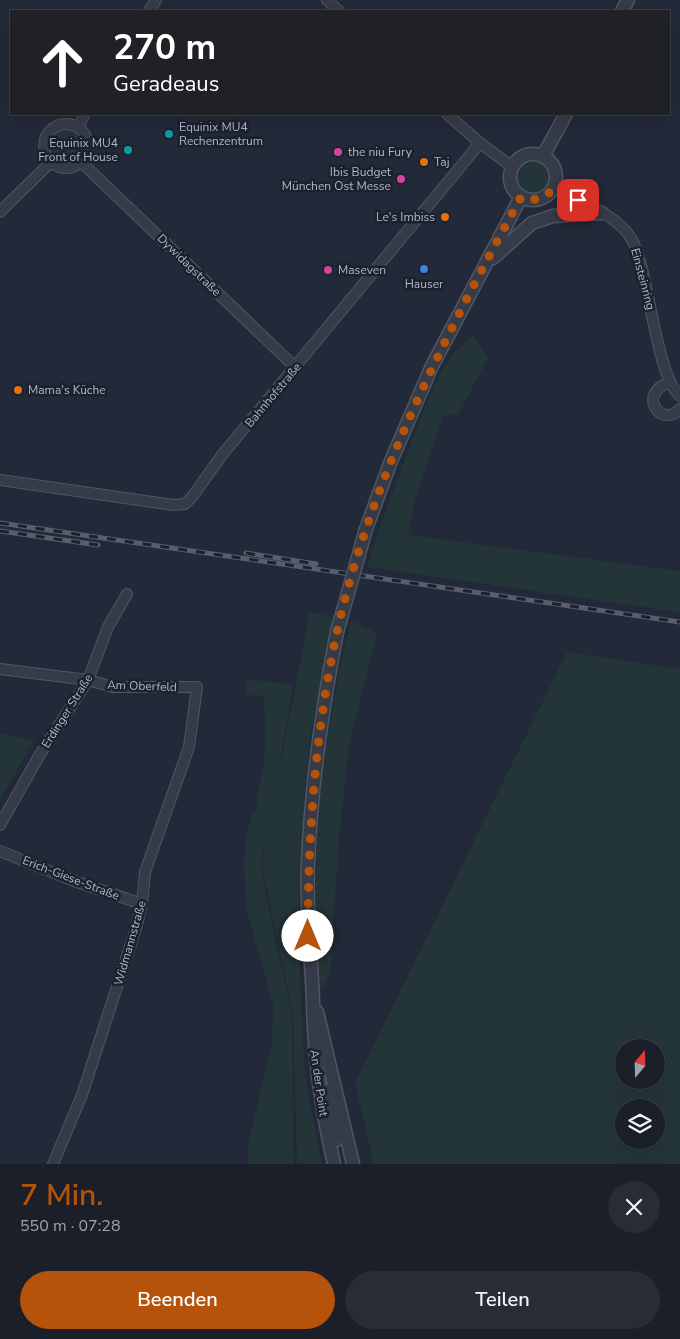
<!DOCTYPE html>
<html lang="de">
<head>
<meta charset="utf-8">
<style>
  body { margin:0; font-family:"Nunito Sans",sans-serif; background:#272c36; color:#f1f3f6; height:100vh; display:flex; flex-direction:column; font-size:19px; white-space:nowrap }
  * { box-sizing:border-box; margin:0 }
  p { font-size:16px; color:#9fa2a8 }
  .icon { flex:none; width:28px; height:28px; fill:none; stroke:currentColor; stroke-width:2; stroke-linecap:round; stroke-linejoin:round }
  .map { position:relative; height:1164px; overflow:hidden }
  .sheet { display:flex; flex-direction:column; background:#1a1f2a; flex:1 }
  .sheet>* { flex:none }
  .top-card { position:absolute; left:10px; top:10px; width:660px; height:105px; border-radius:0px; box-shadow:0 5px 20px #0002,0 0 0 1px #383d47; background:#202124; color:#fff; overflow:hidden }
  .needle { width:32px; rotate:19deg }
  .fabs { position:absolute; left:615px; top:1039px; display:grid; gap:10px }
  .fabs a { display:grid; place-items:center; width:50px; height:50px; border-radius:50%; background:#1a1f2a; box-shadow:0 5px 20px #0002,0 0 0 1px #383d47; font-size:25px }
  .pin { position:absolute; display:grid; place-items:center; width:42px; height:42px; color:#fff; margin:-21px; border-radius:10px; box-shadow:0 2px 8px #0006 }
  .me { position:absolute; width:55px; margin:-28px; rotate:0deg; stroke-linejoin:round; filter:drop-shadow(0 0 4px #0008) }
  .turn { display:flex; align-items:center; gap:18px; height:105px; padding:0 20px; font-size:22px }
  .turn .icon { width:65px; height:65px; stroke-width:2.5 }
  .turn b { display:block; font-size:35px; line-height:42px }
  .round { display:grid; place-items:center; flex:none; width:52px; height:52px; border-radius:26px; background:#272c36 }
  .summary { display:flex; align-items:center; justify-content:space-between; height:85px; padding:0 20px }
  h1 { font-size:30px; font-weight:600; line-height:38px; color:#b45309 }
  .primary-button { display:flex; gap:10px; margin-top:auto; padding:10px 20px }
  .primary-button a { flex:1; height:58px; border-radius:30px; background:#b45309; color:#fff; font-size:20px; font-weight:600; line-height:58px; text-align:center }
  .primary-button a+a { background:#272c36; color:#f1f3f6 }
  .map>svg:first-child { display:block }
  .green { fill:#243539; fill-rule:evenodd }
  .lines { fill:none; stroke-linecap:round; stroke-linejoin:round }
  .minor-casing { stroke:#505663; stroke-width:12 }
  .tertiary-casing { stroke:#505663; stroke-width:15 }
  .minor { stroke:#353b48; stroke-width:10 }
  .tertiary { stroke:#353b48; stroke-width:12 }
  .rail-casing { stroke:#575f6f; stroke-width:5 }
  .rail { stroke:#1b212d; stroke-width:3; stroke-dasharray:9; stroke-linecap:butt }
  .tertiary-bridge-casing { stroke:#505663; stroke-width:15; stroke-linecap:butt }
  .tertiary-bridge { stroke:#353b48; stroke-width:12 }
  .route { stroke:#b45309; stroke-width:9; stroke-dasharray:0 16.2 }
  .culture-dot { fill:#0f9aa8; stroke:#1b212d; stroke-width:2 }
  .hotel-dot { fill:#d1479c; stroke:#1b212d; stroke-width:2 }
  .food-dot { fill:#e8710a; stroke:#1b212d; stroke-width:2 }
  .shop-dot { fill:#3f7fe0; stroke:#1b212d; stroke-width:2 }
  .labels { text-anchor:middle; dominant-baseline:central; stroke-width:5; stroke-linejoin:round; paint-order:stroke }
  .poi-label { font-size:12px; fill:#b0b6c5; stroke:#1b212d; text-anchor:start }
  .street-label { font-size:12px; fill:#b0b6c5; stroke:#1b212d }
</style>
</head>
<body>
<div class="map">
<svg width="680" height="1164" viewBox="0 0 680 1164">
  <rect width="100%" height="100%" fill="#222938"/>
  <!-- green -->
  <g class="green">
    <circle cx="66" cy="146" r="17"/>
    <circle cx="533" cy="177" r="16"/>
    <path d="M473,335l15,23 -30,57h-15l-27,80 -8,40 272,36v41l-313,-45 13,-41 44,-117 17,-37 12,-18z"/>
    <path d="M310,612l24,5 -24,121 -6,64 -6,131 7,143 17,88h-25l-4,-149 -31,-149 5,-30 -6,25 1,15 30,140 2,148h-47l2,-23 23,-99 1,-38 -27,-97 -2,-45 2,-24 6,-25h3l3,-9 -3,-2c11,-36 13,-69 8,-106l-16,-1 -1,-16 47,6 -18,107z"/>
    <path d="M351,621l26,12 -28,112 -11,103 -7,122 -10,22c-13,-125 -1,-249 30,-371z"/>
    <path d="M567,652l113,17v495h-306l-19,-81zM624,1048h32v32h-32zM624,1108h32v32h-32z"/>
    <path d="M0,734l34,6 -34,60z"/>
  </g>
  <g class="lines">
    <defs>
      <g id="minor">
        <path d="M327,0l12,11"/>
        <path d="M149,11l7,-11"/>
        <path d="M447,114l33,29 31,23"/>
        <circle cx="66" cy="146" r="22"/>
        <path d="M78,127l7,-13"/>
        <path d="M81,162l215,206"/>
        <path d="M554,187c22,12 66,29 78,53 18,34 23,134 48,156"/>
        <path d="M0,212l51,-50"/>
        <path d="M670,382c-34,12 -9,47 10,27"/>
        <path d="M0,480l173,25 12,-1 7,-7 30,-42 258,-312"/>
        <path d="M0,669l88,11 25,7h84l-8,60 -44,125 -3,32 -6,24 -54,167 -29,69"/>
        <path d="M0,825l39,-69 49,-76 20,-53 19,-33"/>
        <path d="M0,851l74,30 68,23"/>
      </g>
      <g id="tertiary">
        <path d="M622,11l6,-11"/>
        <circle cx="533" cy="177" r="23"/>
        <path d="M543,156l23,-42"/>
        <path d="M493,258l39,-35 21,-7 49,-3"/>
        <path d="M366,529l25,-68 41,-95 89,-169"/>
        <path d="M317,1012l36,152"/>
        <path d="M330,1090l6,50"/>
        <path d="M334,1164c-13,-58 -20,-105 -21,-164 -2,-46 -7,-90 -5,-136 3,-79 14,-155 29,-232"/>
      </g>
    </defs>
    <!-- minor casing -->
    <use href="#minor" class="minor-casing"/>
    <!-- tertiary casing -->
    <use href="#tertiary" class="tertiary-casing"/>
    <!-- minor -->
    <use href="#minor" class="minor"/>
    <!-- tertiary -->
    <use href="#tertiary" class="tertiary"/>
    <defs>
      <g id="rail">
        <path d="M0,523l680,99"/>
        <path d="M0,531l98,14"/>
        <path d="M246,553l70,11"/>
      </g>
    </defs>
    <!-- rail casing -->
    <use href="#rail" class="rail-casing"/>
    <!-- rail -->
    <use href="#rail" class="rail"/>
    <defs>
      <path id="tertiary-bridge" d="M337,632l29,-103"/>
    </defs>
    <!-- tertiary-bridge casing -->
    <use href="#tertiary-bridge" class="tertiary-bridge-casing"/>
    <!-- tertiary-bridge -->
    <use href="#tertiary-bridge" class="tertiary-bridge"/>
  </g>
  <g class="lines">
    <!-- route -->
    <path class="route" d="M308,936c0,-102 7,-203 29,-304 34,-154 109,-297 184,-435 14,5 25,2 33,-10l24,13"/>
  </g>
  <!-- markers -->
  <g class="culture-dot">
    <circle cx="169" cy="134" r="5"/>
    <circle cx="128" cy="150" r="5"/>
  </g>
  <g class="hotel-dot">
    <circle cx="338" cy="152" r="5"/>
    <circle cx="401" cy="179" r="5"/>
    <circle cx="328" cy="270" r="5"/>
  </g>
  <g class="food-dot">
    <circle cx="424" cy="162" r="5"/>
    <circle cx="445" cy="217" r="5"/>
    <circle cx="18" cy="390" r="5"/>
  </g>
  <circle class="shop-dot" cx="424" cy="269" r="5"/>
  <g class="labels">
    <!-- poi labels -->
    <g class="poi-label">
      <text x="179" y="127">Equinix MU4<tspan x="179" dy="14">Rechenzentrum</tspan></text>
      <text x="118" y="143" text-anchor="end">Equinix MU4<tspan x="118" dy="14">Front of House</tspan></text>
      <text x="348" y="152">the niu Fury</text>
      <text x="434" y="162">Taj</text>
      <text x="391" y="172" text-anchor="end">Ibis Budget<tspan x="391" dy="14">München Ost Messe</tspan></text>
      <text x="435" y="217" text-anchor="end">Le's Imbiss</text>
      <text x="338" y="270">Maseven</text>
      <text x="424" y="284" text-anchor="middle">Hauser</text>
      <text x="28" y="390">Mama's Küche</text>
    </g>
    <!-- street labels -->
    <g class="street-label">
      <text transform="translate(189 265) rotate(44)">Dywidagstraße</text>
      <text transform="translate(643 279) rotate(75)">Einsteinring</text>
      <text transform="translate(273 395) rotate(-50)">Bahnhofstraße</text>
      <text transform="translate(142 686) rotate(2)">Am Oberfeld</text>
      <text transform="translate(67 711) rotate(-58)">Erdinger Straße</text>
      <text transform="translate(71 878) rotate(21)">Erich-Giese-Straße</text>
      <text transform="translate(130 943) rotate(-74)">Widmannstraße</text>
      <text transform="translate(319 1083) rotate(82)">An der Point</text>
    </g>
  </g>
</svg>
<div class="fabs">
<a><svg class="needle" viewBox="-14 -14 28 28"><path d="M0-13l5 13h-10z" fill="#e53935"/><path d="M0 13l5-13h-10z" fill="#9fa2a8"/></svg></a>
<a><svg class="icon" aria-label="layers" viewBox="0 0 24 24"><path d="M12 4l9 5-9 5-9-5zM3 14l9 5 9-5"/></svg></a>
</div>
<div class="pin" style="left:578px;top:200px;background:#d93025"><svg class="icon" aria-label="arrive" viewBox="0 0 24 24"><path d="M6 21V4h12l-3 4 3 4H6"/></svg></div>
<svg class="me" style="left:308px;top:936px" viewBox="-20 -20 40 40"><circle r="19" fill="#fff"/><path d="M0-13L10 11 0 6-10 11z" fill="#b45309"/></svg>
<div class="top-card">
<div class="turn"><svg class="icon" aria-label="ahead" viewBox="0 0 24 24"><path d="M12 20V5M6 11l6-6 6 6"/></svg><div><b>270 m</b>Geradeaus</div></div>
</div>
</div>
<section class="sheet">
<div class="summary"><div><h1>7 Min.</h1><p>550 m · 07:28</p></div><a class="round"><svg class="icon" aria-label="close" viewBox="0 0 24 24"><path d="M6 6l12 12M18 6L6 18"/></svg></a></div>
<div class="primary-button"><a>Beenden</a><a>Teilen</a></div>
</section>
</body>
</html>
